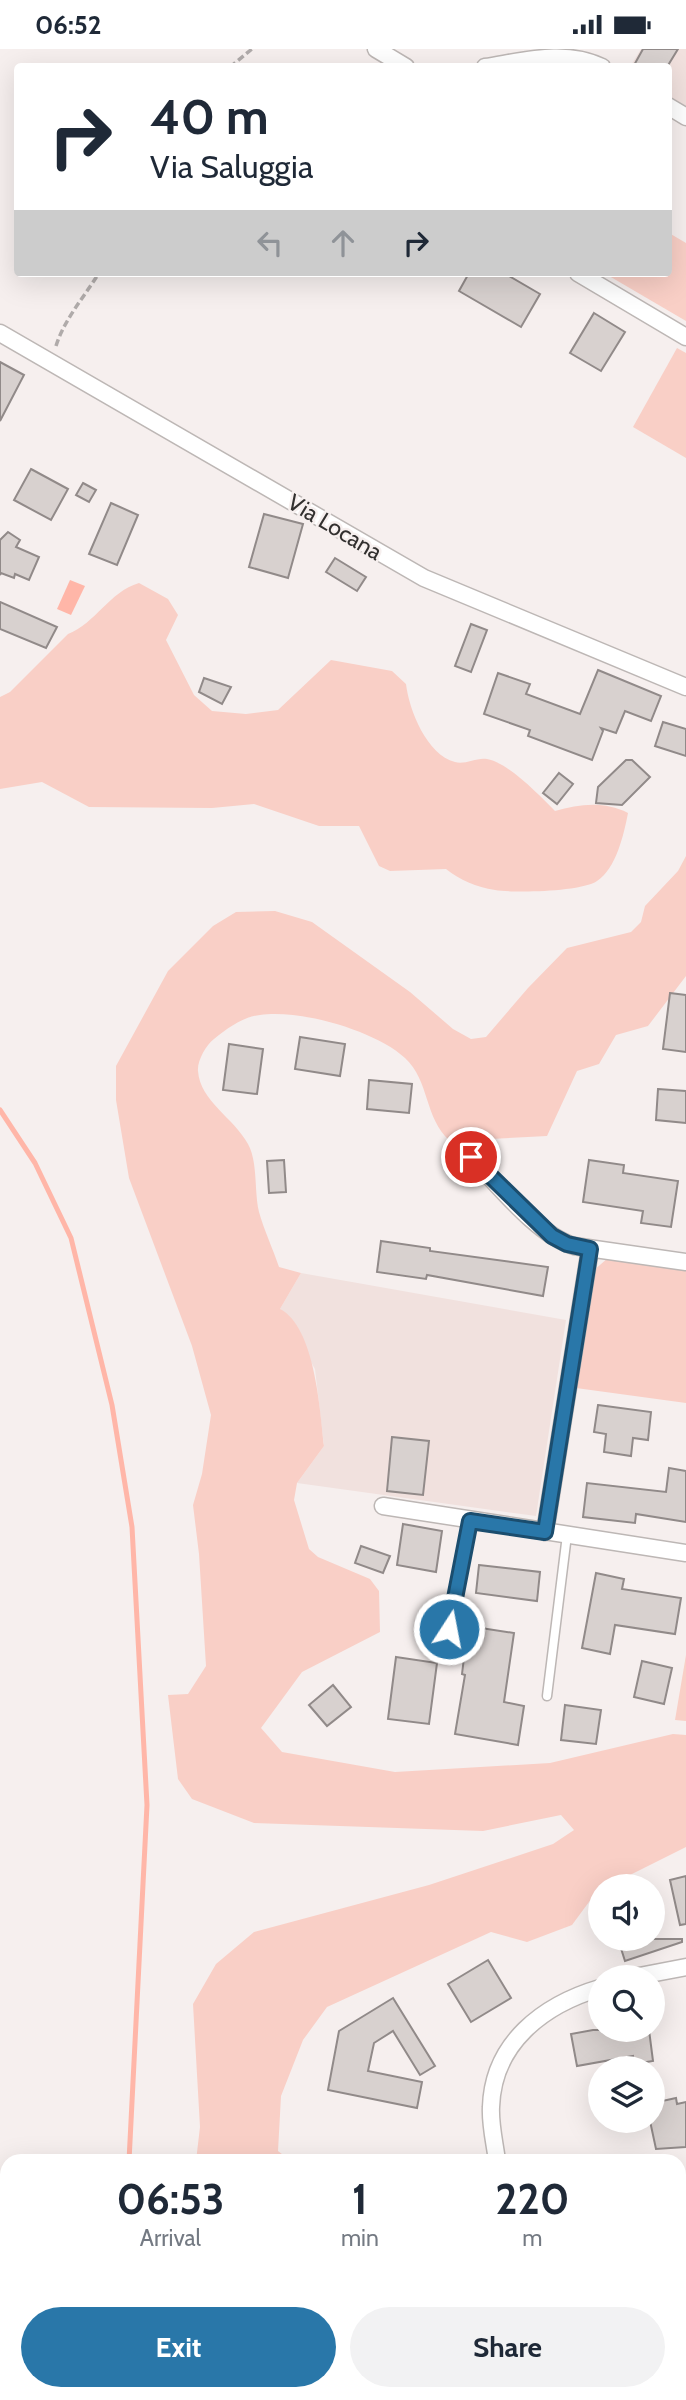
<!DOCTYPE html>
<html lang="en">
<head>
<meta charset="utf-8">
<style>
  body { margin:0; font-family:Cabin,sans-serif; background:#f2f2f3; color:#1f2937; height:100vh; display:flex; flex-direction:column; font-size:26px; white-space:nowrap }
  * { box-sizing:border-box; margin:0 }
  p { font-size:23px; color:#747a83 }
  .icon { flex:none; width:38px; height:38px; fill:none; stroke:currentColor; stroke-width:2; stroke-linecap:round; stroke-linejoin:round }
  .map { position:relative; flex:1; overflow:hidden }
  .drawer { position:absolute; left:0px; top:2105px; width:686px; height:247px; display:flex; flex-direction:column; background:#fff; border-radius:21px 21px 0 0; box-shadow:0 7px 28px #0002 }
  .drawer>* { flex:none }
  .guide { position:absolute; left:14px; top:14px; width:658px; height:214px; border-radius:7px; box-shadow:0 7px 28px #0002; background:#fff; color:#1f2937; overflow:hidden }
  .buttons { position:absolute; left:588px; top:1825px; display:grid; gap:14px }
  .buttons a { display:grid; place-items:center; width:77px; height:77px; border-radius:50%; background:#fff; box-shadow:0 7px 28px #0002; font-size:35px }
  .pin { position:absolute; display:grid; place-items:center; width:60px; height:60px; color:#fff; margin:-30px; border:4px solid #fff; border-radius:50%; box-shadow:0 2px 7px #0007 }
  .me { position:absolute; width:77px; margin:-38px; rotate:11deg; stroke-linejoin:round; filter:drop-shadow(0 0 5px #0008) }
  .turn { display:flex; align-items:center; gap:24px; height:147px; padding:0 21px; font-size:32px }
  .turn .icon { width:91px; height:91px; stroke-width:2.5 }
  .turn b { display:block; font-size:49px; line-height:60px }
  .lanes { display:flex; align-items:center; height:66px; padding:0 21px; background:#0003; justify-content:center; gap:35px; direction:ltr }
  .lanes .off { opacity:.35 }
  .eta { display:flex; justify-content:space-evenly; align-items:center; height:119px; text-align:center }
  .eta b { font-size:42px; font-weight:800; line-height:49px }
  .primary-button { display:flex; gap:14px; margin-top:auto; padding:14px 21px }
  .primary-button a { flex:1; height:80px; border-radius:42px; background:#2977a9; color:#fff; font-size:28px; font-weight:800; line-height:80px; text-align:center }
  .primary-button a+a { background:#f2f2f3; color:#1f2937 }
  .status { display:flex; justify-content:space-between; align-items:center; height:49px; padding:0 35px; background:#fff; direction:ltr }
  .status svg { height:19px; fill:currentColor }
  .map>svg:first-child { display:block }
  .built { fill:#f1e1de }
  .green { fill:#f9cfc6 }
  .water { fill:#ffb6a8 }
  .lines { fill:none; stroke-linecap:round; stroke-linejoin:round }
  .stream { stroke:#ffb6a8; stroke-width:5 }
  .building { fill:#d8d1cf; stroke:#918a89; stroke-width:2 }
  .lane-casing { stroke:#bdb7b5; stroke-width:11 }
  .street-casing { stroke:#bdb7b5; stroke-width:19 }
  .path { stroke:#b0abaa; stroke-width:3.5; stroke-dasharray:7 3.5; stroke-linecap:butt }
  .lane { stroke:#fff; stroke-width:8 }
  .street { stroke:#fff; stroke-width:16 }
  .route-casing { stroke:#1b4d6e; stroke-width:18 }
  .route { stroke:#2977a9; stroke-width:12 }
  .labels { text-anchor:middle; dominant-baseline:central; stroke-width:5; stroke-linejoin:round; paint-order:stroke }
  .street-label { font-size:23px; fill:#32302f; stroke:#f6efee }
</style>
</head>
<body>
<div class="status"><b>06:52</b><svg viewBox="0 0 49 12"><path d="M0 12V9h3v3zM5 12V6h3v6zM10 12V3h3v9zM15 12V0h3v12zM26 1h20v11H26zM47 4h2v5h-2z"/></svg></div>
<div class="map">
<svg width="686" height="2351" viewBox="0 0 686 2351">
  <rect width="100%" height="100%" fill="#f6efee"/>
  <!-- built -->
  <g class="built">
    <path d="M641,0h45v59l-17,-10 -1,-31h-38z"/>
    <path d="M301,1224l265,47 -30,196 -239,-33 27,-37 -9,-77 -35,-60z"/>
  </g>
  <!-- green -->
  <g class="green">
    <path d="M669,184l17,10v78l-82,-48h64z"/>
    <path d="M677,299l9,5v105l-53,-31z"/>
    <path d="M139,534l29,16 10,16 -12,25 28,55 18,16 34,3 32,-4 53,-50 61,11 14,13c3,26 21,71 49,78 10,3 22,-5 32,-3 22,4 53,37 68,52 25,-7 49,-10 73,2 -4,21 -12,56 -31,68 -16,11 -83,12 -102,9 -19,-3 -35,-10 -49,-21l-56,2 -11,-5 -20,-40h-40l-65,-22 -42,4 -123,-1 -47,-25 -42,7v-92l10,-5 58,-58c28,-11 41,-42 71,-51z"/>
    <path d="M686,807v120l-38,50 -32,9 -17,29 -22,7 -30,65 -97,5c-26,-23 -20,-60 -45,-83 -29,-27 -104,-49 -145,-43 -18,2 -32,13 -46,24 -8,6 -17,22 -16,32 2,30 36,47 50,73 10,18 6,47 11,68 5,18 14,37 20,55l22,6 -21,36c35,18 40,101 44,137l-27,37 -3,17 15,49 9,8 52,22 9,12 1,41 -78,40 -41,56 21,24 113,20 155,-9 123,-29 13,1v112l-78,39 -8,1 -28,38 -45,17 -36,-10 -164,75 -24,33 -22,56 -3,55 13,10h-95l4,-34 -7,-123 23,-40 38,-32 175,-47 124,-41 21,-14 -13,-15 -78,16 -229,-8 -62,-24 -14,-20 -10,-84 20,-1 18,-28 -7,-112 -6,-49 9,-31 9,-59 -19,-69 -63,-168 -13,-78v-34l52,-95 45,-45 23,-14 39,-1 37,11 98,70 43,37 18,10 15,-2 42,-49 39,-40 64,-16 10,-10 4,-16 33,-35z"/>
    <path d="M608,1209l78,11v134l-110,-15 17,-117z"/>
    <path d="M686,1606v66l-11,-1z"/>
    <path d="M679,2326l7,9v16h-136l20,-6h109z"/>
  </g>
  <!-- water -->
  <path class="water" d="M70,531l15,6 -14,29 -14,-6z"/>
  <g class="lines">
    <!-- stream -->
    <g class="stream">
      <path d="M0,1061l35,53 36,75 41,167 20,122 15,278 -18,356"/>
      <path d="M121,2345l1,6"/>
    </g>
  </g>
  <!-- building -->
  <g class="building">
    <path d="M643,0h35l-11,18h-34z"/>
    <path d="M469,224h35l36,21 -19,33 -62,-36z"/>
    <path d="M594,264l31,19 -24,39 -31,-18z"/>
    <path d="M0,313l24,13 -24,46z"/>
    <path d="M31,420l37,20 -17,31 -37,-20z"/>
    <path d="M83,434l13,7 -7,12 -13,-7z"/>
    <path d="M111,454l27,12 -21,50 -28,-11z"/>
    <path d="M264,465l39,10 -15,54 -39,-11z"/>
    <path d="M8,483l12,8 -4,7 23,10 -10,23 -14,-6 -1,4 -13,-5 -1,2v-35z"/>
    <path d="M335,509l31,19 -9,14 -31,-19z"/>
    <path d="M0,553l57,25 -11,21 -46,-19z"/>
    <path d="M471,575l16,6 -16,42 -16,-6z"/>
    <path d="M598,621l63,26 -10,25 -26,-10 -9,22 -15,-5 2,3 -11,29 -64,-24 2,-6 -46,-16 14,-41 32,11 -4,10 54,20z"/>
    <path d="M204,629l27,9 -9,17 -23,-12z"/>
    <path d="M663,673l23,7v27l-31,-10z"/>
    <path d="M626,711h6l18,17 -28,28 -26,-2 2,-16z"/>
    <path d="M559,724l14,11 -16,20 -14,-11z"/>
    <path d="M670,944l16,2v57l-23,-3z"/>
    <path d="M300,988l45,7 -5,32 -45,-7z"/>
    <path d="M229,995l34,5 -6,45 -34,-4z"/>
    <path d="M369,1031l43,4 -3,29 -42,-4z"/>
    <path d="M658,1040l28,2v32l-30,-3z"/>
    <path d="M284,1111l2,32 -17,1 -2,-32z"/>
    <path d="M589,1111l35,5 -1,8 55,8 -7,46 -30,-4 2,-12 -60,-9z"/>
    <path d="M381,1192l49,7v3l118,16 -5,29 -116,-21 -1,4 -49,-7z"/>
    <path d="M598,1356l53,7 -3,28 -15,-2 -2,18 -27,-4 2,-18 -12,-2z"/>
    <path d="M392,1388l37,4 -6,54 -36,-4z"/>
    <path d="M669,1419l17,3v51l-50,-8 -1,9 -52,-6 4,-34 79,9z"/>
    <path d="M403,1475l39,7 -6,41 -39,-7z"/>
    <path d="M361,1497l29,10 -7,17 -28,-10z"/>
    <path d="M479,1516l61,7 -3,29 -61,-8z"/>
    <path d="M596,1524l28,6 -2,10 59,9 -6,36 -60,-9 -5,29 -28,-6z"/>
    <path d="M468,1577l46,7 -10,69 20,4 -6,39 -63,-11 10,-59 -3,-1z"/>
    <path d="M396,1608l41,6 -8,61 -41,-5z"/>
    <path d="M642,1612l30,7 -8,36 -30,-7z"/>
    <path d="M333,1636l18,22 -24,19 -18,-21z"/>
    <path d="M565,1656l36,5 -5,34 -35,-4z"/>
    <path d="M686,1827v48l-6,1 -10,-45z"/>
    <path d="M618,1890h64v3l-57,19z"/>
    <path d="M488,1911l23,38 -40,24 -23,-38z"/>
    <path d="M393,1949l42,68 -15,9 -27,-44 -19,12 -6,28 54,11 -5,26 -89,-18 11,-59z"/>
    <path d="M593,1981h56l4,31 -19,3 -1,-8 -56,10 -6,-32z"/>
    <path d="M676,2049l1,6 9,-2v45l-30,2 -6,-28 3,-18z"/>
  </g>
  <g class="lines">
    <defs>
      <g id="lane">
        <path d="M449,1580l21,-108"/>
        <path d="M547,1647l20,-161"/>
      </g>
      <g id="street">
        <path d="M376,0l30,18"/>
        <path d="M485,18c39,-6 80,-18 117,0"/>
        <path d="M668,57l18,11"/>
        <path d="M578,224l108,64"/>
        <path d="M0,284l424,245 262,109"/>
        <path d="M471,1108c27,27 66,78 103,89l112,16"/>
        <path d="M383,1457l303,47"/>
        <path d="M545,1483l45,-283"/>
        <path d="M634,1928l52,-10"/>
        <path d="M497,2112c-2,-17 -7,-36 -6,-54 2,-64 52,-102 109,-119"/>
        <path d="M679,2195l7,-1"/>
      </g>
    </defs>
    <!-- lane casing -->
    <use href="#lane" class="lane-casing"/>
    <!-- street casing -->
    <use href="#street" class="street-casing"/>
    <!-- path -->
    <g class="path">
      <path d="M230,18l22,-18"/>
      <path d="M56,297c8,-26 28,-49 43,-73"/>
    </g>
    <!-- lane -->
    <use href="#lane" class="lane"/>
    <!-- street -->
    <use href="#street" class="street"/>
  </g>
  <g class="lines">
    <defs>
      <path id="route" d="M449,1580l21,-108 75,11 45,-283 -23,-5 -15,-8 -81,-79"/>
    </defs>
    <!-- route casing -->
    <use href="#route" class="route-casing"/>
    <!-- route -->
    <use href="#route" class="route"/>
  </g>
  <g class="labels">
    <!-- street labels -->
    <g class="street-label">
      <text transform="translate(335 478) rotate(31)">Via Locana</text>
    </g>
  </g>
</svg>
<div class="buttons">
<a><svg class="icon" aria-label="sound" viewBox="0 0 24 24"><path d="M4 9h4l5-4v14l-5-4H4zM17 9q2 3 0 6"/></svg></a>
<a><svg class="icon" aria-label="search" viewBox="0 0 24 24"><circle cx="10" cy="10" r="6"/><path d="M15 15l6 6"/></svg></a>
<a><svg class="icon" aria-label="layers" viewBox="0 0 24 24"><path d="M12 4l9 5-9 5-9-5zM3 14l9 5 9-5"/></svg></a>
</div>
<div class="pin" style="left:471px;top:1108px;background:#d93025"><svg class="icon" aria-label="arrive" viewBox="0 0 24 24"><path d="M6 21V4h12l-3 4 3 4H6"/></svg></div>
<svg class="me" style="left:449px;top:1580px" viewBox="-20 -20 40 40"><circle r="17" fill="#2977a9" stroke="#fff" stroke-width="3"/><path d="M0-11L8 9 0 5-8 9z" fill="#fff"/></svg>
<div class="guide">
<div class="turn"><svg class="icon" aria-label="right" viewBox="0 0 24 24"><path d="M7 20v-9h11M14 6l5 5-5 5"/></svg><div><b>40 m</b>Via Saluggia</div></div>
<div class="lanes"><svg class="icon off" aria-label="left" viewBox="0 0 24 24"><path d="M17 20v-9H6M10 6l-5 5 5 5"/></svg><svg class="icon off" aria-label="ahead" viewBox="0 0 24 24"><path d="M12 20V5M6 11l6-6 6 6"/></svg><svg class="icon" aria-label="right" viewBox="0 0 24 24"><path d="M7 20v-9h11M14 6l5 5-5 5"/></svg></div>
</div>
<section class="drawer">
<div class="eta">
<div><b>06:53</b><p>Arrival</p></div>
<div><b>1</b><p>min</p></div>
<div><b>220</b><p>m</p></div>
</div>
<div class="primary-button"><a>Exit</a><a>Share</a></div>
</section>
</div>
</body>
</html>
